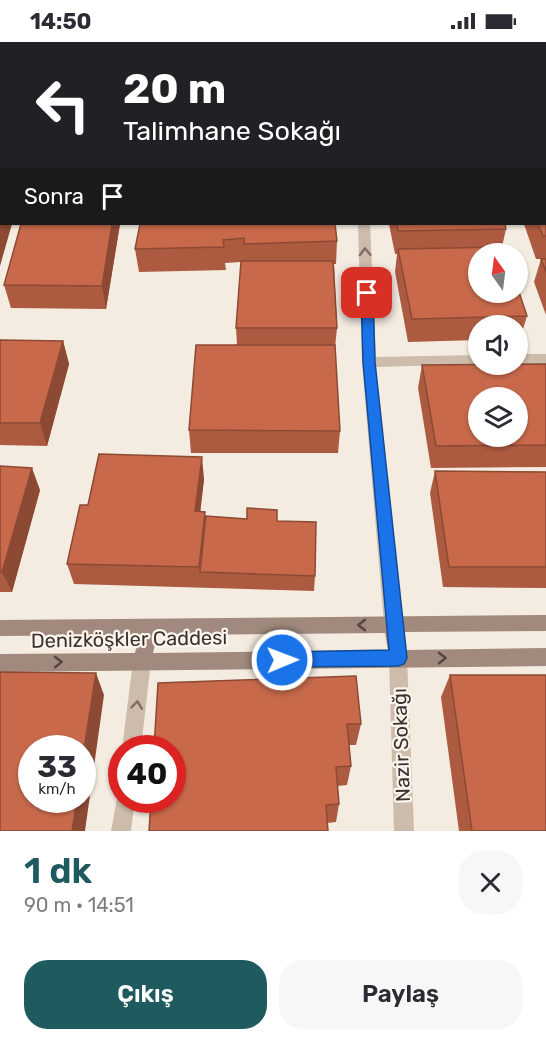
<!DOCTYPE html>
<html lang="tr">
<head>
<meta charset="utf-8">
<style>
  body { margin:0; font-family:Rubik,sans-serif; background:#f7f7f7; color:#2b2b33; height:100vh; display:flex; flex-direction:column; font-size:22px; white-space:nowrap }
  * { box-sizing:border-box; margin:0 }
  p { font-size:20px; color:#7c7c81 }
  .icon { flex:none; width:33px; height:33px; fill:none; stroke:currentColor; stroke-width:2; stroke-linecap:round; stroke-linejoin:round }
  .map { position:relative; height:789px; overflow:hidden }
  .panel { display:flex; flex-direction:column; background:#fff; flex:1 }
  .panel>* { flex:none }
  .guide { position:absolute; left:0px; top:0px; width:546px; height:183px; box-shadow:0 2px 4px #0004; background:#202124; color:#fff; overflow:hidden }
  .needle { width:39px; rotate:346deg }
  .tools { position:absolute; left:468px; top:201px; display:grid; gap:12px }
  .tools a { display:grid; place-items:center; width:60px; height:60px; border-radius:50%; background:#fff; box-shadow:0 2px 4px #0004; font-size:30px }
  .speed { position:absolute; left:18px; top:693px; display:flex; gap:12px; font-size:30px; font-weight:700; text-align:center }
  .speed>* { display:grid; place-content:center; width:78px; height:78px; border-radius:50%; background:#fff; box-shadow:0 2px 4px #0004; line-height:1 }
  .speed small { font-size:15px; font-weight:400 }
  .speed .limit { border:9px solid #d22; background:#fff; color:#111 }
  .pin { position:absolute; display:grid; place-items:center; width:51px; height:51px; color:#fff; margin:-26px; border-radius:12px; box-shadow:0 3px 9px #0006 }
  .me { position:absolute; width:66px; margin:-33px; rotate:89deg; stroke-linejoin:round; filter:drop-shadow(0 0 4px #0008) }
  .turn { display:flex; align-items:center; gap:21px; height:126px; padding:0 24px; font-size:27px }
  .turn .icon { width:78px; height:78px; stroke-width:2.5 }
  .turn b { display:block; font-size:42px; line-height:51px }
  .then { display:flex; align-items:center; height:57px; padding:0 24px; background:#0003; gap:12px; font-size:22px }
  .round { display:grid; place-items:center; flex:none; width:63px; height:63px; border-radius:24px; background:#f7f7f7 }
  .summary { display:flex; align-items:center; justify-content:space-between; height:102px; padding:0 24px }
  h1 { font-size:36px; font-weight:600; line-height:45px; color:#1f5a5e }
  .button { display:flex; gap:12px; margin-top:auto; padding:12px 24px }
  .button a { flex:1; height:69px; border-radius:24px; background:#1f5a5e; color:#fff; font-size:24px; font-weight:600; line-height:69px; text-align:center }
  .button a+a { background:#f7f7f7; color:#2b2b33 }
  .status { display:flex; justify-content:space-between; align-items:center; height:42px; padding:0 30px; background:#fff; direction:ltr }
  .status svg { height:16px; fill:currentColor }
  .map>svg:first-child { display:block }
  .lines { fill:none; stroke-linecap:round; stroke-linejoin:round }
  .street { fill:#cdbbac; fill-rule:evenodd }
  .secondary { fill:#a18a7d; fill-rule:evenodd }
  .wall { fill:#ac5a40 }
  .shaded-wall { fill:#8c4a34 }
  .building { fill:#c8694b; stroke:#8c4a34; stroke-width:1.5; fill-rule:evenodd }
  .oneway { stroke:#7d6f65 }
  .oneway2 { stroke:#544640 }
  .route { fill:#1a73e8; stroke:#114b97; stroke-width:1.5 }
  .labels { text-anchor:middle; dominant-baseline:central; stroke-width:4.5; stroke-linejoin:round; paint-order:stroke }
  .near-street-label { font-size:20px; fill:#3b302b; stroke:#fbf5ee }
</style>
</head>
<body>
<div class="status"><b>14:50</b><svg viewBox="0 0 49 12"><path d="M0 12V9h3v3zM5 12V6h3v6zM10 12V3h3v9zM15 12V0h3v12zM26 1h20v11H26zM47 4h2v5h-2z"/></svg></div>
<div class="map">
<svg width="546" height="789" viewBox="0 0 546 789">
  <rect width="100%" height="100%" fill="#f4ebe1"/>
  <g class="lines">
    <!-- street -->
    <g class="street">
      <rect x="342" y="0" width="10" height="2"/>
      <rect x="544" y="14" width="2" height="6"/>
      <path d="M358,182h12l6,133 102,-2 1,9 -103,3 26,257 -3,6 -6,2 -6,-2 -3,-6 -22,-262z"/>
      <rect x="518" y="312" width="28" height="10"/>
      <path d="M398,607l6,3 3,6 7,173h-20l-5,-173 3,-6z"/>
      <path d="M142,610l6,3 3,6 -10,87 -19,1 11,-88 3,-6z"/>
      <path d="M122,749v9h13l-4,31h-20l7,-38z"/>
    </g>
    <!-- secondary -->
    <path class="secondary" d="M546,573v16l-143,1 3,18 140,-2v18l-546,6v-18l135,-1 4,-18 -139,1v-16zM385,591l3,17 -235,3 4,-18z"/>
  </g>
  <!-- wall -->
  <g class="wall">
    <path d="M8,0h55v2h-54z"/>
    <rect x="167" y="0" width="39" height="2"/>
    <rect x="0" y="8" width="2" height="49"/>
    <rect x="544" y="50" width="2" height="71"/>
    <rect x="0" y="57" width="2" height="63"/>
    <path d="M546,138v135l-12,-33 7,-23h-5l-12,-35h20z"/>
    <path d="M120,182l-14,85 -95,-1 -7,-23z"/>
    <path d="M140,182l197,17 -1,23h-2l3,64 -2,20 5,83 -2,22h-147l-2,-23 48,-85 -1,-17 5,-66 -16,1 1,7 -87,2 -4,-23z"/>
    <path d="M389,182h116l1,5 -4,18 25,69 -7,23h-2v-13h-40v14l-70,2 -13,-70 2,-18h-2z"/>
    <path d="M0,298l63,1 6,23 -22,82 -47,-1z"/>
    <path d="M546,322v103l-115,1 -13,-80 4,-23z"/>
    <path d="M0,424l40,24 -28,102h-12z"/>
    <path d="M435,429l111,1v116l-103,-1 -13,-94z"/>
    <path d="M204,437l-4,32 6,5 71,5 38,55 -1,15 -240,-7 -7,-20 21,-59z"/>
    <path d="M450,633l96,156h-87l-18,-134z"/>
    <path d="M158,641l203,41 -5,21h-7l2,21 -4,19 -10,1 2,18 -3,18 -9,1z"/>
  </g>
  <!-- shaded-wall -->
  <g class="shaded-wall">
    <path d="M2,173v9h10l-12,42v-46z"/>
    <path d="M112,182h8l-14,85 -4,-23z"/>
    <path d="M63,299l6,23 -22,82 -7,-23z"/>
    <path d="M202,415l2,22 -6,53 -3,-21z"/>
    <path d="M32,426l8,22 -28,102 -10,-20z"/>
    <path d="M96,631l8,22 -19,136h-13l5,-31h5v-39z"/>
  </g>
  <!-- building -->
  <g class="building">
    <path d="M235,0h74l1,2h-75z"/>
    <rect x="0" y="8" width="2" height="27"/>
    <rect x="544" y="50" width="2" height="49"/>
    <rect x="0" y="57" width="2" height="46"/>
    <path d="M0,134h2v39l-2,5z"/>
    <path d="M544,138h2v56h-3l-5,-12h6z"/>
    <path d="M21,182h91l-10,62 -98,-1z"/>
    <path d="M140,182h195l2,17 -93,3v-6l-21,2 1,7 -89,2z"/>
    <path d="M397,182h108l1,5 -108,2z"/>
    <path d="M503,205l2,7h-27v38h40v-3l9,27 -115,3 -14,-70z"/>
    <path d="M541,217h5v13z"/>
    <path d="M241,219h92l4,67h-101z"/>
    <path d="M0,298l63,1 -23,82h-40z"/>
    <path d="M196,303h139l5,86 -151,-1z"/>
    <path d="M546,322v81l-110,1 -14,-81zM478,356h40v38h-40z"/>
    <path d="M99,412l103,3 -7,54 10,1 -6,55 -132,-3 13,-59h8z"/>
    <path d="M0,424l32,2 -30,104h-2z"/>
    <path d="M435,429l111,1v95h-97z"/>
    <path d="M247,466l30,2v11l39,1 -1,54 -115,-4 6,-56 41,3z"/>
    <path d="M0,630l96,1 -14,88v-13h-50v52h45l-5,31h-72z"/>
    <path d="M450,633h96v156h-74z"/>
    <path d="M356,634l5,48h-14l4,42 -15,1 3,37 -13,1 2,26h-179l2,-31h21v-52h-18l4,-65z"/>
  </g>
  <!-- one-way arrows -->
  <defs><path id="oneway-chevron" d="M-2-3.5L2.5 0L-2 3.5" fill="none" stroke-width="1.6" stroke-linecap="round" stroke-linejoin="round" transform="scale(1.5)"/></defs>
  <g class="oneway">
    <use href="#oneway-chevron" transform="translate(365 210) rotate(-92)"/>
    <use href="#oneway-chevron" transform="translate(137 663) rotate(-83)"/>
  </g>
  <g class="oneway2">
    <use href="#oneway-chevron" transform="translate(362 583) rotate(180)"/>
    <use href="#oneway-chevron" transform="translate(442 616) rotate(-1)"/>
    <use href="#oneway-chevron" transform="translate(58 620) rotate(-1)"/>
  </g>
  <!-- route -->
  <path class="route" d="M367,247l6,4 2,69 32,296 -3,6 -6,2 -116,1 -6,-2 -2,-5 2,-6 6,-2 107,-2 -26,-288 -2,-69z"/>
  <g class="labels">
    <!-- near-street labels -->
    <g class="near-street-label">
      <text transform="translate(129 597) rotate(-1)">Denizköşkler Caddesi</text>
      <text transform="translate(401 703) rotate(-92)">Nazir Sokağı</text>
    </g>
  </g>
</svg>
<div class="tools">
<a><svg class="needle" viewBox="-14 -14 28 28"><path d="M0-13l5 13h-10z" fill="#e53935"/><path d="M0 13l5-13h-10z" fill="#7c7c81"/></svg></a>
<a><svg class="icon" aria-label="sound" viewBox="0 0 24 24"><path d="M4 9h4l5-4v14l-5-4H4zM17 9q2 3 0 6"/></svg></a>
<a><svg class="icon" aria-label="layers" viewBox="0 0 24 24"><path d="M12 4l9 5-9 5-9-5zM3 14l9 5 9-5"/></svg></a>
</div>
<div class="speed"><div>33<small>km/h</small></div><div class="limit">40</div></div>
<div class="pin" style="left:367px;top:251px;background:#d93025"><svg class="icon" aria-label="arrive" viewBox="0 0 24 24"><path d="M6 21V4h12l-3 4 3 4H6"/></svg></div>
<svg class="me" style="left:282px;top:618px" viewBox="-20 -20 40 40"><circle r="17" fill="#1a73e8" stroke="#fff" stroke-width="3"/><path d="M0-11L8 9 0 5-8 9z" fill="#fff"/></svg>
<div class="guide">
<div class="turn"><svg class="icon" aria-label="left" viewBox="0 0 24 24"><path d="M17 20v-9H6M10 6l-5 5 5 5"/></svg><div><b>20 m</b>Talimhane Sokağı</div></div>
<div class="then">Sonra<svg class="icon" aria-label="arrive" viewBox="0 0 24 24"><path d="M6 21V4h12l-3 4 3 4H6"/></svg></div>
</div>
</div>
<section class="panel">
<div class="summary"><div><h1>1 dk</h1><p>90 m · 14:51</p></div><a class="round"><svg class="icon" aria-label="close" viewBox="0 0 24 24"><path d="M6 6l12 12M18 6L6 18"/></svg></a></div>
<div class="button"><a>Çıkış</a><a>Paylaş</a></div>
</section>
</body>
</html>
